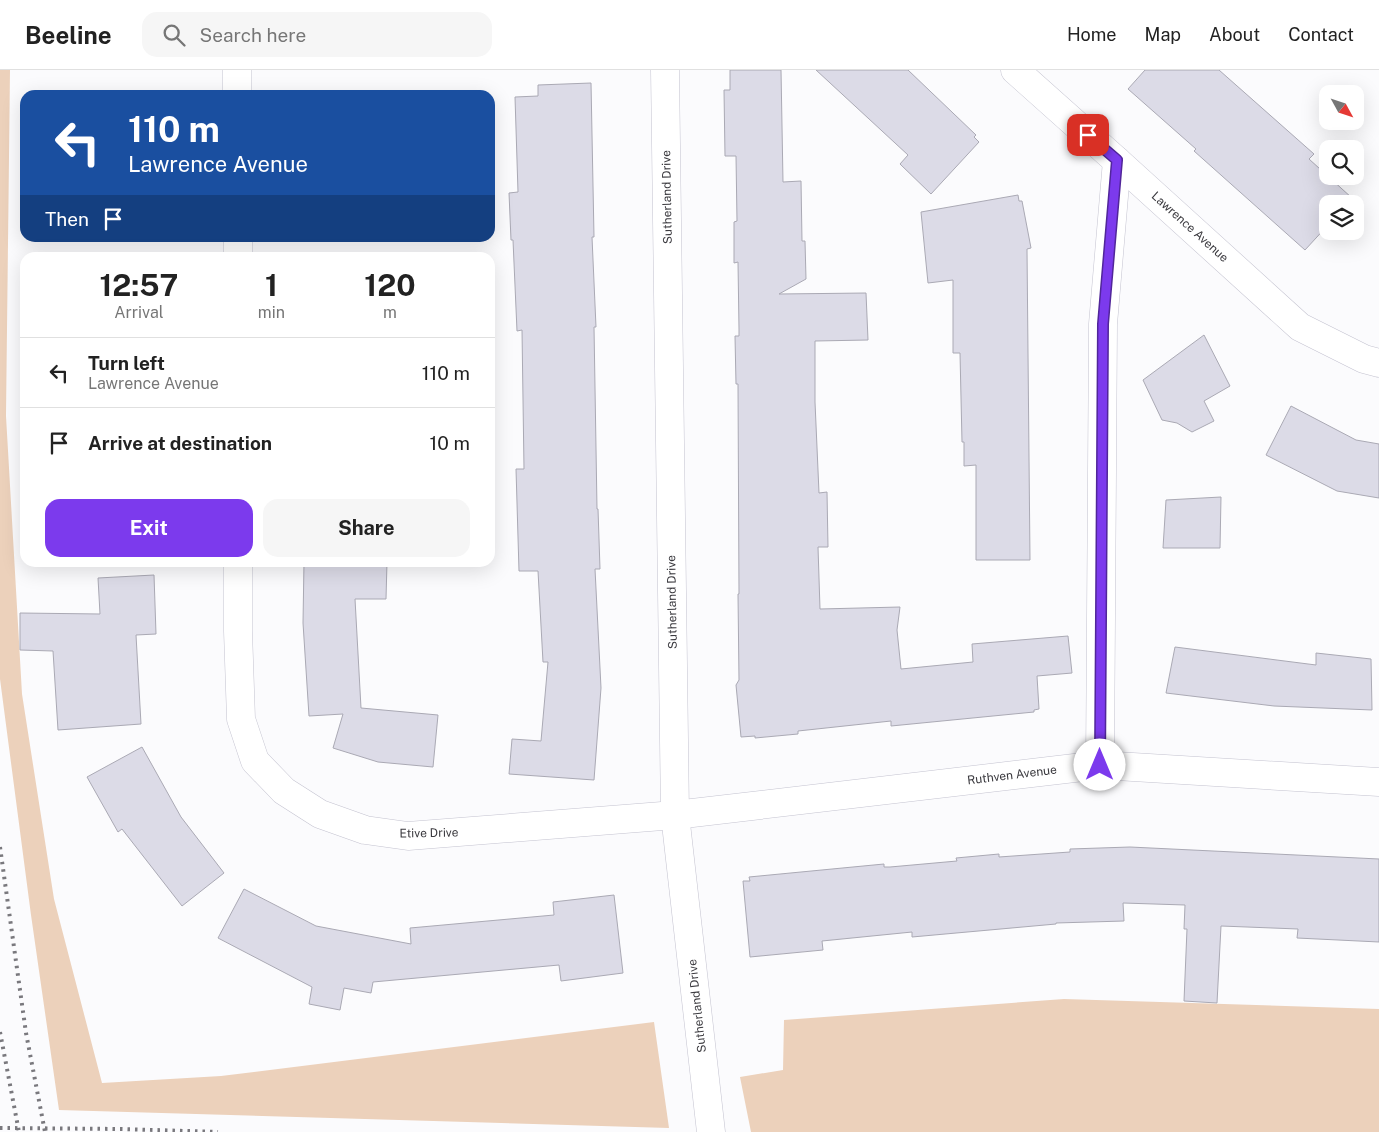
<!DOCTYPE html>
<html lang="en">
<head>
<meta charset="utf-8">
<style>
  body { margin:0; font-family:"Public Sans",sans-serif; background:#f6f6f6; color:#222; height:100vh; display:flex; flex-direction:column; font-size:19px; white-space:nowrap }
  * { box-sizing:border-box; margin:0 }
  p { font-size:16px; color:#767676 }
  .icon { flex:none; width:28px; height:28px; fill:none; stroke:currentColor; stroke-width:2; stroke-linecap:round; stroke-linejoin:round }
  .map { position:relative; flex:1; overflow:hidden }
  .details { position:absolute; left:20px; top:182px; width:475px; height:315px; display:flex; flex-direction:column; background:#fff; border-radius:15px; box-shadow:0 5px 20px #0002 }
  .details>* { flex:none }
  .guide { position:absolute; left:20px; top:20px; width:475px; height:152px; border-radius:15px; box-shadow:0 5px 20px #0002; background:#1a4fa0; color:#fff; overflow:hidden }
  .needle { width:32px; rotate:130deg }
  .tools { position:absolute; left:1319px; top:15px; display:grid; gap:10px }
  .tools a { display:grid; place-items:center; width:45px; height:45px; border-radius:10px; background:#fff; box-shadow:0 5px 20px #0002; font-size:25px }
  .pin { position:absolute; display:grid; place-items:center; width:42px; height:42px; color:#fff; margin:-21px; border-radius:10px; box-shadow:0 2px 8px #0006 }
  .me { position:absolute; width:55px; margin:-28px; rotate:0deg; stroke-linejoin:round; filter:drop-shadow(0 0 4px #0008) }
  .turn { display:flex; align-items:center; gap:18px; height:105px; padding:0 25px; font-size:22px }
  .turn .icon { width:65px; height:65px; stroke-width:2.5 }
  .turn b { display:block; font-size:35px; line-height:42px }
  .then { display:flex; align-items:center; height:48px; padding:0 25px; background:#0003; gap:10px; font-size:19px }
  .eta { display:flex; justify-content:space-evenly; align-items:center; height:85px; text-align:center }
  .eta b { font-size:30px; font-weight:700; line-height:35px }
  .button { display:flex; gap:10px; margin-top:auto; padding:10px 25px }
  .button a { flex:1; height:58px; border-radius:15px; background:#7c3aed; color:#fff; font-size:20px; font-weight:700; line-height:58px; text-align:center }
  .button a+a { background:#f6f6f6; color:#222 }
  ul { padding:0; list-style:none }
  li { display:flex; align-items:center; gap:15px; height:70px; padding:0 25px; border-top:1px solid #e0e0e0 }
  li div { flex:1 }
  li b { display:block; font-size:19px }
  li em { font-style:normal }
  header { display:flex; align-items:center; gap:30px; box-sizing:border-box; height:70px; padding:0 25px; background:#fff; border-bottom:1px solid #e0e0e0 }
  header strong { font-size:24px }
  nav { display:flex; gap:28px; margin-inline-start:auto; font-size:18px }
  .search { width:350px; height:45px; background:#f6f6f6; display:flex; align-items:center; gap:12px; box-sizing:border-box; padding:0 18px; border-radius:15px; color:#767676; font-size:19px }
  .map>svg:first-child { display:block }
  .green { fill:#ecd1bb }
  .building { fill:#dcdbe7; stroke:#aaa9b4 }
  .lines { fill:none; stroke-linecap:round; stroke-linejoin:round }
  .minor-casing { stroke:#c4c3d0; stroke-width:29 }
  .minor { stroke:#fff; stroke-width:28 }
  .rail { stroke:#79787d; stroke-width:4; stroke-dasharray:2.5 5; stroke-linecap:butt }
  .route-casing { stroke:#51269a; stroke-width:12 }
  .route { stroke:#7c3aed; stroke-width:9 }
  .labels { text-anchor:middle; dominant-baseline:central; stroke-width:4; stroke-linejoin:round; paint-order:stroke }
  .street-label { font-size:12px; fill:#3b3a3f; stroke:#fff }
</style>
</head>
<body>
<header>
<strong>Beeline</strong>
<div class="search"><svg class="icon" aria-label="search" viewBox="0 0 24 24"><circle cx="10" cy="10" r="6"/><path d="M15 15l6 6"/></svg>Search here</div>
<nav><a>Home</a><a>Map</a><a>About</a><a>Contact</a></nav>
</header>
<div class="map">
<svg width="1379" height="1062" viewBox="0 0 1379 1062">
  <rect width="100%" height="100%" fill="#fbfbfd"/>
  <!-- green -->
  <g class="green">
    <path d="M0,0h10l-4,346 16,278 32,205 48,184 119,-7 433,-54 15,106 -610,-18 -28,-195 -31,-236z"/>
    <path d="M1064,929l315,10v123h-628l-11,-55 43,-7 1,-50z"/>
  </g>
  <!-- building -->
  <g class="building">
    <path d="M730,0h51l2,112 18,-1 1,60h3l1,38 -27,15 87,-1 2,47 -53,1v61l4,91 8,-1 1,55h-10l2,62 80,-2 -3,23 4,39 72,-7 -1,-18 96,-8 4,37 -35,3 2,33 -5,1v2l-143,14v-5l-93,10v3l-43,4v-2l-14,1 -5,-52 3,-5 -1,-86h1l-1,-210h-2l-1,-48h4v-7l-1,-67 -4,1v-41l3,-1 -1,-65h-11l-1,-66h6z"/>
    <path d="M816,0h92l68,65 -2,2 5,5 -48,52 -31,-30 8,-9z"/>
    <path d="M1145,0h74l95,84 -5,5 43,39 -6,6h-18v21l-23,25 -111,-99 2,-2 -68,-60z"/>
    <path d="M591,13l3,154h-2l4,90h-2l3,182h1l2,60h-5l6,119 -7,92 -85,-6 3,-35 29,2 7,-79h-5l-5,-91h-19l-3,-102h8l-2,-139 -5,1 -4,-91h-2l-2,-47 9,-1 -3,-95 23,-1v-11z"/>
    <path d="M1018,125l1,6h3l9,47 -4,1 3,311h-54v-95l-12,1v-24h-2l-2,-89h-7v-73l-25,3 -7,-71z"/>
    <path d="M1204,265l26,51 -26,15 10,20 -22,11 -15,-9 -15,-3 -19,-40z"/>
    <path d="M1291,336l65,34 23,4v54l-42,-7 -71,-36z"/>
    <path d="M1221,427l-1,51h-57l3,-48z"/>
    <path d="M304,492h83l-1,37h-31l6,109 77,7 -5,52 -55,-5 -45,-14 10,-34 -34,2 -6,-93z"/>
    <path d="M154,505l2,59 -20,1 5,89 -83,6 -5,-79 -33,-1v-37l80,1 -2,-36z"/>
    <path d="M1175,577l141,18v-12l55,6 1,51 -98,-4 -108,-13z"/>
    <path d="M142,677l39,70 43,56 -42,33 -60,-77 -4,3 -31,-55z"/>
    <path d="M1130,777l249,12v83l-82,-4 1,-9 -77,-3 -4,77 -33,-2 3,-72h-3l1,-24 -62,-2 1,18 -68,2v1l-144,13v-5l-90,9 1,9 -73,7 -7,-76h7l-1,-4 135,-13v3h6l67,-6 -1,-3 43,-4v3l71,-5v-3z"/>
    <path d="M244,819l72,37 95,18 -1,-16 144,-13 -1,-13 61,-7 9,78 -62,8 -2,-16 -186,17 -2,11 -27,-5 -4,22 -31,-6 3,-17 -94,-49z"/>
  </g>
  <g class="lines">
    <defs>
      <g id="minor">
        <path d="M237,0v25"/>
        <path d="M665,0l10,745 36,317"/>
        <path d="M1015,0l102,91 183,166 64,32 15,4"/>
        <path d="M238,168v20"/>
        <path d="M238,492v69l3,88 14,42 29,30 36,23 45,16 43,6 267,-21 425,-50 279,17"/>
        <path d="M1100,695l3,-441 14,-163"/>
      </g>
    </defs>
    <!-- minor casing -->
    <use href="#minor" class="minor-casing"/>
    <!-- minor -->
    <use href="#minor" class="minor"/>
    <!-- rail -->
    <g class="rail">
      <path d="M0,777l26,186 19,99"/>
      <path d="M0,962l19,100"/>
      <path d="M0,1058l122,1 96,3"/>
    </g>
  </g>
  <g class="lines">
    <defs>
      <path id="route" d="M1088,65l29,25 -14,164 -3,441"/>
    </defs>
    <!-- route casing -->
    <use href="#route" class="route-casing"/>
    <!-- route -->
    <use href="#route" class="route"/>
  </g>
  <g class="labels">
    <!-- street labels -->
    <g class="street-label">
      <text transform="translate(667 127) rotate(-91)">Sutherland Drive</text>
      <text transform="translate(1190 157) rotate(42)">Lawrence Avenue</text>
      <text transform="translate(672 532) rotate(-91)">Sutherland Drive</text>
      <text transform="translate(1012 705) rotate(-7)">Ruthven Avenue</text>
      <text transform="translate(429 763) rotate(-1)">Etive Drive</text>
      <text transform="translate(697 936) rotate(-96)">Sutherland Drive</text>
    </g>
  </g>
</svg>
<div class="tools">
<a><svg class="needle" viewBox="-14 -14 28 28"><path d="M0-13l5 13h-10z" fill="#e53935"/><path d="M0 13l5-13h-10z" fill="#767676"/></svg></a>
<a><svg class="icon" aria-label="search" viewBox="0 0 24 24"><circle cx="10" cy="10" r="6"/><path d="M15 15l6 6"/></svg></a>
<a><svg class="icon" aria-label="layers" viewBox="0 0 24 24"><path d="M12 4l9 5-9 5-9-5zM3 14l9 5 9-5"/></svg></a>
</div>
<div class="pin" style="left:1088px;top:65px;background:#d93025"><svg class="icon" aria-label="arrive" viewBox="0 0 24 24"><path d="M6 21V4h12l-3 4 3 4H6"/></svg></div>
<svg class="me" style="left:1100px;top:695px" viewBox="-20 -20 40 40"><circle r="19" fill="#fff"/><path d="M0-13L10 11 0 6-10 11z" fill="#7c3aed"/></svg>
<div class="guide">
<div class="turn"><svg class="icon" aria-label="left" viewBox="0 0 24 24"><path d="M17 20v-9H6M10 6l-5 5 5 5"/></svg><div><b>110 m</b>Lawrence Avenue</div></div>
<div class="then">Then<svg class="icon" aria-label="arrive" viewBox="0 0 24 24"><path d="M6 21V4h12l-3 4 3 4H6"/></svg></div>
</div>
<section class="details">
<div class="eta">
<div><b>12:57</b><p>Arrival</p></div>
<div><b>1</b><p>min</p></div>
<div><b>120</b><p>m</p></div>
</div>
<ul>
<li><svg class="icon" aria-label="left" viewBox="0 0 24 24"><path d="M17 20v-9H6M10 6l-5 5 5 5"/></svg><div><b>Turn left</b><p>Lawrence Avenue</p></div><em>110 m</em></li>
<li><svg class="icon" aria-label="arrive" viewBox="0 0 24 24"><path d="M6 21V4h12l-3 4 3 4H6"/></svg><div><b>Arrive at destination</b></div><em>10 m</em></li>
</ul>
<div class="button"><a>Exit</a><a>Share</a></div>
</section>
</div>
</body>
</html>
